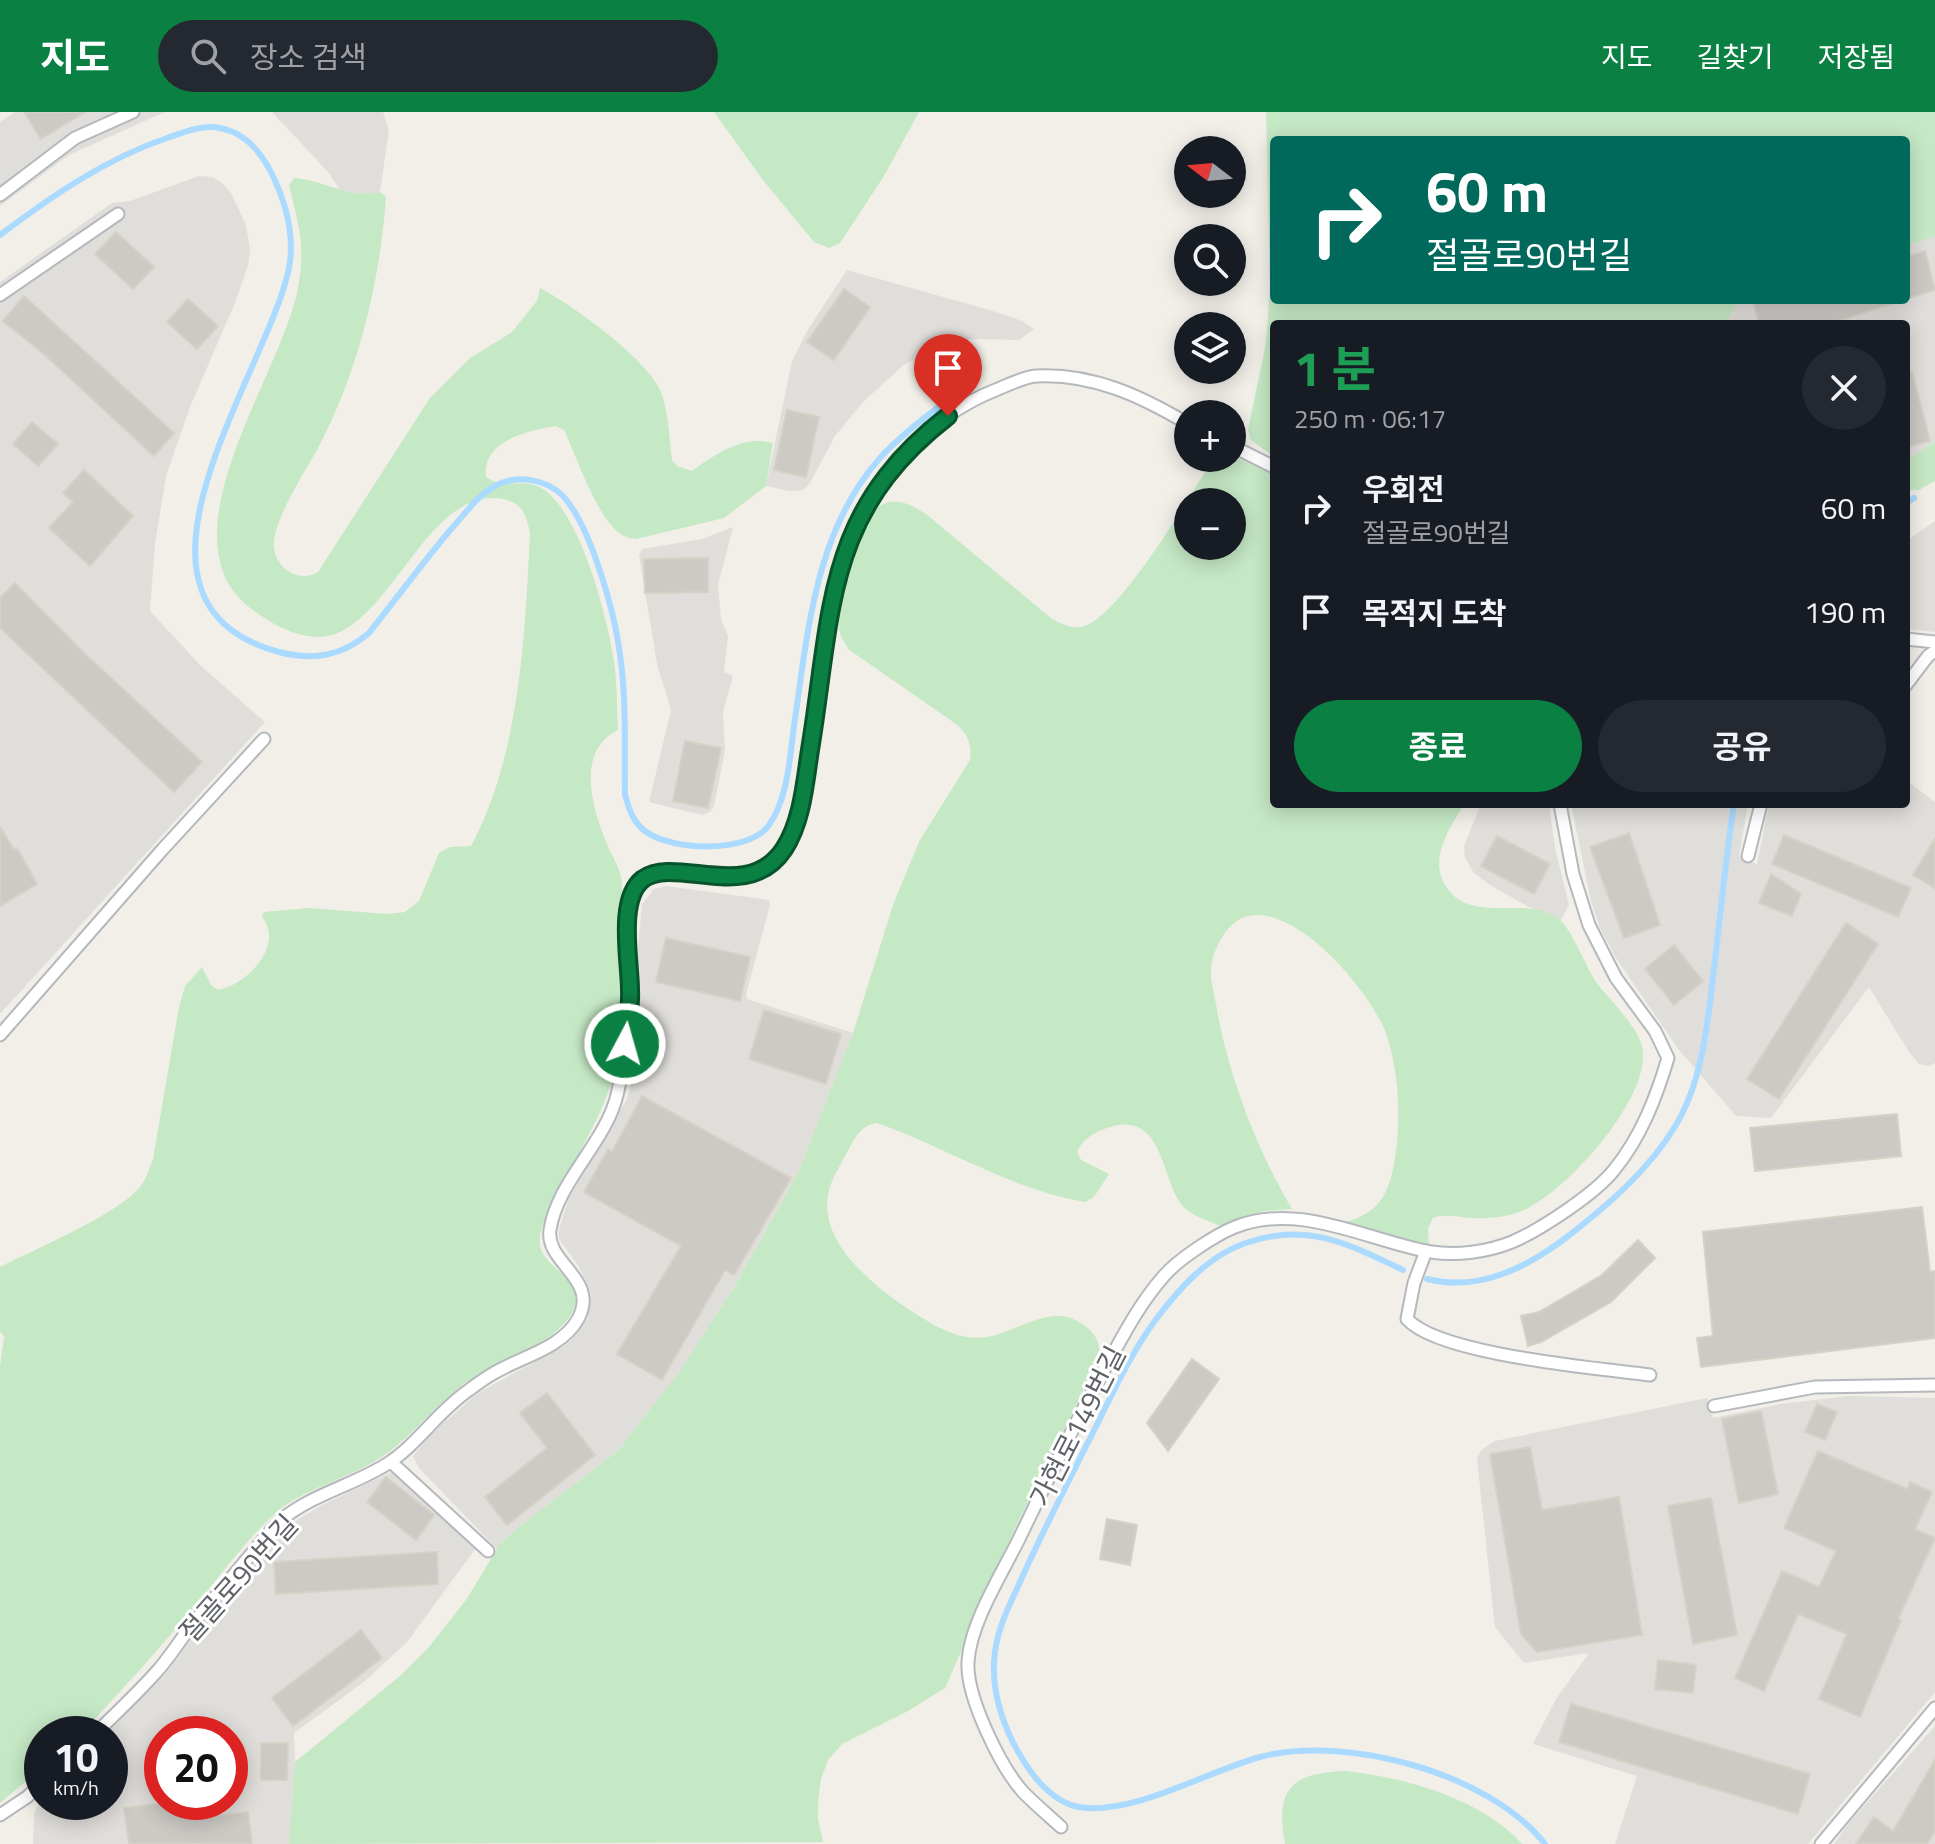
<!DOCTYPE html>
<html lang="ko">
<head>
<meta charset="utf-8">
<style>
  body { margin:0; font-family:"Titillium Web","Noto Sans KR",sans-serif; background:#242831; color:#f1f3f6; height:100vh; display:flex; flex-direction:column; font-size:30px; white-space:nowrap }
  * { box-sizing:border-box; margin:0 }
  p { font-size:26px; color:#9ea1a6 }
  .icon { flex:none; width:44px; height:44px; fill:none; stroke:currentColor; stroke-width:2; stroke-linecap:round; stroke-linejoin:round }
  .map { position:relative; flex:1; overflow:hidden }
  .drawer { position:absolute; left:1270px; top:208px; width:640px; height:488px; display:flex; flex-direction:column; background:#171b24; border-radius:8px; box-shadow:0 4px 20px #0003 }
  .drawer>* { flex:none }
  .hud { position:absolute; left:1270px; top:24px; width:640px; height:168px; border-radius:8px; box-shadow:0 4px 20px #0003; background:#00695c; color:#fff; overflow:hidden }
  .needle { width:52px; rotate:286deg }
  .tools { position:absolute; left:1174px; top:24px; display:grid; gap:16px }
  .tools a { display:grid; place-items:center; width:72px; height:72px; border-radius:50%; background:#171b24; box-shadow:0 4px 20px #0003; font-size:40px }
  .speed { position:absolute; left:24px; top:1604px; display:flex; gap:16px; font-size:40px; font-weight:700; text-align:center }
  .speed>* { display:grid; place-content:center; width:104px; height:104px; border-radius:50%; background:#171b24; box-shadow:0 4px 20px #0003; line-height:1 }
  .speed small { font-size:20px; font-weight:400 }
  .speed .limit { border:12px solid #d22; background:#fff; color:#111 }
  .pin { position:absolute; display:grid; place-items:center; width:68px; height:68px; color:#fff; margin:-82px -34px; border-radius:50% 50% 50% 0; rotate:-45deg; box-shadow:0 0 8px #0007 }
  .pin .icon { rotate:45deg }
  .me { position:absolute; width:88px; margin:-44px; rotate:6deg; stroke-linejoin:round; filter:drop-shadow(0 0 6px #0008) }
  .turn { display:flex; align-items:center; gap:28px; height:168px; padding:0 24px; font-size:36px }
  .turn .icon { width:104px; height:104px; stroke-width:2.5 }
  .turn b { display:block; font-size:56px; line-height:68px }
  .round { display:grid; place-items:center; flex:none; width:84px; height:84px; border-radius:42px; background:#242831 }
  .headline { display:flex; align-items:center; justify-content:space-between; height:136px; padding:0 24px }
  h1 { font-size:48px; font-weight:700; line-height:60px; color:#1e9e55 }
  .button { display:flex; gap:16px; margin-top:auto; padding:16px 24px }
  .button a { flex:1; height:92px; border-radius:48px; background:#0b8043; color:#fff; font-size:32px; font-weight:700; line-height:92px; text-align:center }
  .button a+a { background:#242831; color:#f1f3f6 }
  ul { padding:0; list-style:none }
  li { display:flex; align-items:center; gap:24px; height:104px; padding:0 24px }
  li div { flex:1 }
  li b { display:block; font-size:30px }
  li em { font-style:normal }
  header { display:flex; align-items:center; gap:48px; box-sizing:border-box; height:112px; padding:0 40px; background:#0b8043; color:#fff }
  header strong { font-size:38px }
  nav { display:flex; gap:44px; margin-inline-start:auto; font-size:28px }
  .search { width:560px; height:72px; background:#242831; display:flex; align-items:center; gap:20px; box-sizing:border-box; padding:0 28px; border-radius:44px; color:#9ea1a6; font-size:30px }
  .map>svg:first-child { display:block }
  .industrial { fill:#e0deda; fill-rule:evenodd }
  .green { fill:#c5e8c5; fill-rule:evenodd }
  .lines { fill:none; stroke-linecap:round; stroke-linejoin:round }
  .stream { stroke:#aadaff; stroke-width:6 }
  .building { fill:#cccac5; stroke:#d6d1c6; stroke-width:2 }
  .lane-casing { stroke:#b5b8bc; stroke-width:15 }
  .lane { stroke:#fff; stroke-width:11 }
  .route-casing { stroke:#07532c; stroke-width:20 }
  .route { stroke:#0b8043; stroke-width:14 }
  .labels { text-anchor:middle; dominant-baseline:central; stroke-width:6; stroke-linejoin:round; paint-order:stroke }
  .street-label { font-size:28px; fill:#5f6368; stroke:#fff }
</style>
</head>
<body>
<header>
<strong>지도</strong>
<div class="search"><svg class="icon" aria-label="search" viewBox="0 0 24 24"><circle cx="10" cy="10" r="6"/><path d="M15 15l6 6"/></svg>장소 검색</div>
<nav><a>지도</a><a>길찾기</a><a>저장됨</a></nav>
</header>
<div class="map">
<svg width="1935" height="1732" viewBox="0 0 1935 1732">
  <rect width="100%" height="100%" fill="#f1efe8"/>
  <!-- industrial -->
  <g class="industrial">
    <path d="M15,0h150l-96,43 -69,51v-84z"/>
    <path d="M272,0h111l6,18 -9,62 -13,3 -27,-5 -12,-18z"/>
    <path d="M199,64l13,1 10,6 9,10 15,32 4,25 -2,16 -14,39 -44,102 -24,69 -11,68 -5,67 51,55 64,56 -265,292v-732l112,-79 18,-2z"/>
    <path d="M1935,124v205l-29,20v-137h-180l12,-24h168v-54z"/>
    <path d="M847,158l146,41 29,10 12,8 -15,11 -49,-1 -29,9 -36,16 -41,37 -29,35 -25,47 -7,7 -14,1 -23,-5 26,-125 15,-30z"/>
    <path d="M1935,409v111l-29,-3v-88z"/>
    <path d="M733,415l-15,58 3,34 7,17 -4,36 9,4 -10,36 2,39 -11,55 -4,6 -8,3 -53,-13 22,-92 -14,-46 -18,-109 3,-6 60,-10z"/>
    <path d="M1906,668l29,22v261l-6,3 -10,-2 -10,-12 -40,-65 -98,131 -35,-2 -57,-66 -63,-92 -16,-30 -9,-27 -20,-97h177l-9,53 18,7 12,-60h137z"/>
    <path d="M1481,692h68l6,44 14,57 -8,15 -30,-12 -41,-23 -16,-12 -9,-15 -1,-12z"/>
    <path d="M666,774l103,14 1,5 -24,89 1,5 106,34 -55,140 -63,113 -56,86 -61,79 -102,78 -19,20 -78,-81 -6,-12 17,-21 48,-42 84,-46 11,-9 15,-20 3,-25 -13,-28 -19,-26v-10l10,-31 58,-99 4,-15 7,-94 -1,-31 5,-55 12,-15z"/>
    <path d="M1849,1284l86,2v294l-127,152h-193l22,-68 -104,-32 23,-45 33,-46 -65,10 -29,-36 -18,-168 4,-9 14,-9 212,-43 6,20 68,-14z"/>
    <path d="M392,1360l84,76 -69,94 -42,39 -71,52 1,29 -6,82h-256l1,-30 8,-17v5h68v-68h-4l59,-59 38,-52 76,-88 18,-15 27,-16zM162,1622h68v68h-68z"/>
    <path d="M1935,1614v118h-101l14,-20z"/>
  </g>
  <!-- green -->
  <g class="green">
    <path d="M714,0h205l-35,64 -44,67 -11,5 -15,-6 -51,-62z"/>
    <path d="M1266,0h669v124l-29,10v-106h-632v160h464l-12,24h-452v133l-23,-17 -3,-10 18,-87 4,-56z"/>
    <path d="M294,66c30,2 55,21 86,14l6,5c-6,85 -28,176 -68,251 -12,22 -47,75 -44,100 3,22 26,35 44,24l112,-174 40,-40 41,-25 26,-32 3,-13c31,16 109,72 121,104 8,21 8,46 11,68l5,6 15,5c24,-17 51,-36 81,-28l-7,43 -42,32 -88,21c-4,-1 -8,-1 -12,-3 -24,-10 -48,-81 -60,-106l-8,-4c-28,5 -74,14 -70,51 20,13 35,1 53,10 41,19 71,139 76,182 2,20 2,41 3,61 -43,21 -26,78 -11,114 6,15 15,26 15,42 0,66 11,141 -13,204 -13,36 -35,70 -52,104 -6,13 -14,27 -17,41 -6,33 43,38 35,70 -9,36 -83,59 -113,80 -30,23 -54,57 -87,76 -28,17 -74,30 -97,50 -32,28 -57,64 -84,96 -35,42 -70,81 -107,120l-8,7h-37v34l-42,35v-437l4,-29 -4,-6v-64c34,-17 118,-53 140,-80 7,-9 9,-18 13,-28l26,-152 6,-21 17,-19 9,18 7,5c29,-5 67,-45 44,-73l2,-5 44,-4 80,6 17,-2 14,-11 20,-48 11,-6 21,-1c49,-90 54,-212 59,-312 -3,-18 -7,-31 -27,-35 -68,-14 -107,107 -163,133 -17,8 -36,5 -53,-2 -22,-10 -48,-26 -60,-49 -40,-80 52,-208 70,-288 9,-44 3,-65 -8,-107z"/>
    <path d="M1935,329v40l-16,9h-13v-29z"/>
    <path d="M1232,344l42,18v330h190c-14,24 -37,56 -17,84 26,37 78,6 112,31 11,8 28,49 37,63 13,17 41,44 46,64 11,50 -72,141 -114,162 -15,8 -36,11 -53,10 -15,0 -29,-5 -42,0l-5,10 1,18c-27,1 -62,-8 -84,-24 42,-10 47,-40 52,-78 3,-37 1,-73 -10,-108 -14,-43 -95,-139 -145,-118 -17,8 -29,32 -31,50 -1,12 3,25 5,36 11,68 41,146 76,205l-28,2 -44,15c-13,-6 -29,-10 -38,-21 -22,-27 -18,-99 -78,-76 -12,5 -22,11 -27,23l4,8 28,14 -15,23 -9,5c-73,-12 -139,-55 -208,-79 -19,3 -23,18 -32,33 -6,12 -15,25 -17,39 -10,56 65,106 106,130 17,9 34,15 53,12 33,-5 65,-37 98,-11 11,8 15,17 15,31l-83,167 -72,164 -37,23 -66,33 -14,16 -7,19 -3,22v18l5,23 -534,2 6,-82 105,-86 29,-29 37,-47 34,-56 16,-15 102,-78 61,-79 56,-86 63,-113 55,-140 40,-128 13,-32 14,-33 50,-80c2,-17 -2,-25 -14,-36l-108,-75c-2,-5 -7,-11 -8,-16 -6,-28 16,-121 46,-130 14,-5 28,4 40,11l126,105c9,4 19,10 29,8 37,-6 111,-135 133,-169zM1188,390h44v44h-44z"/>
    <path d="M1345,1659c59,6 137,28 177,73h-237c-10,-55 6,-71 60,-73z"/>
  </g>
  <g class="lines">
    <!-- stream -->
    <g class="stream">
      <path d="M0,123c52,-39 105,-76 167,-97 15,-5 31,-12 47,-11 29,3 46,23 58,47 14,29 23,62 17,94 -21,105 -194,334 -10,384 35,9 63,4 90,-19 28,-35 54,-71 83,-105 13,-14 26,-33 43,-42 22,-12 51,-7 68,10 28,30 52,118 57,159 7,46 4,94 5,140 4,14 8,27 20,36 26,20 104,23 124,-6 20,-28 21,-73 26,-106 13,-90 21,-189 85,-261 19,-21 41,-38 64,-55"/>
      <path d="M1906,391l8,-5"/>
      <path d="M1403,1158c-57,-27 -97,-49 -160,-26 -36,13 -64,45 -86,74 -31,41 -51,91 -75,136 -21,43 -43,85 -62,128 -10,22 -22,45 -25,70 -5,35 7,73 25,103 12,21 33,48 59,52 53,9 129,-36 181,-50 84,-23 230,16 285,87"/>
      <path d="M1427,1167c52,13 99,-11 140,-42 41,-32 82,-67 109,-112 29,-49 32,-110 39,-164 6,-53 11,-105 19,-157"/>
    </g>
  </g>
  <!-- building -->
  <g class="building">
    <path d="M24,0h61l-44,27z"/>
    <path d="M116,120l38,35 -21,22 -38,-35z"/>
    <path d="M1925,139l10,39 -29,9v-42z"/>
    <path d="M844,177l26,18 -36,53 -27,-18z"/>
    <path d="M24,184l150,137 -20,23 -109,-101 -42,-34z"/>
    <path d="M188,187l30,27 -21,23 -30,-27z"/>
    <path d="M1767,188h123v4l-61,20h-70l-5,-20z"/>
    <path d="M1912,260l18,69 -24,6v-74z"/>
    <path d="M787,298l32,7 -13,60 -32,-7z"/>
    <path d="M32,310l26,22 -20,22 -25,-22z"/>
    <path d="M84,358l49,46 -43,50 -41,-38 24,-26 -10,-9z"/>
    <path d="M708,446v34l-63,1 -1,-34z"/>
    <path d="M15,471l69,70 118,109 -28,30 -174,-164v-30z"/>
    <path d="M685,629l36,7 -13,60 -35,-7z"/>
    <path d="M0,715l14,23 3,-2 20,36 -37,22z"/>
    <path d="M1629,721l31,92 -36,13 -34,-91z"/>
    <path d="M1784,723l127,53 -13,29 -126,-53z"/>
    <path d="M1497,724l53,28 -16,30 -53,-28z"/>
    <path d="M1935,727v49l-22,-13z"/>
    <path d="M1771,762l30,20 -9,22 -33,-13z"/>
    <path d="M1846,811l32,21 -99,155 -32,-20z"/>
    <path d="M666,826l84,19 -10,44 -84,-19z"/>
    <path d="M1674,833l29,36 -29,24 -29,-36z"/>
    <path d="M764,898l77,24 -15,50 -77,-25z"/>
    <path d="M642,984l149,82 -57,97 -9,-5 -63,110 -45,-26 64,-108 -97,-54 24,-43 4,3z"/>
    <path d="M1897,1002l4,42 -146,15 -5,-43z"/>
    <path d="M1922,1095l8,65 5,-1v67l-234,29 -4,-29 16,-2 -10,-104z"/>
    <path d="M1638,1128l17,18 -44,44 -70,40 -13,4 -7,-30 18,-4 63,-37z"/>
    <path d="M1192,1247l27,20 -51,72 -21,-28z"/>
    <path d="M547,1281l48,62 -88,70 -22,-28 62,-49 -27,-35z"/>
    <path d="M1817,1292l20,8 -12,28 -20,-8z"/>
    <path d="M1761,1299l17,83 -39,9 -17,-84z"/>
    <path d="M1530,1335l12,63 77,-13 23,138 -105,17 -16,-18 -31,-180z"/>
    <path d="M1818,1339l89,38 3,-7 22,10 -17,37 20,9 -37,81 3,1 -41,97 -41,-18 28,-65 -49,-20 -34,77 -29,-13 47,-107 37,16 17,-36 -52,-23z"/>
    <path d="M386,1365l48,38 -18,25 -49,-38z"/>
    <path d="M1711,1386l26,137 -44,9 -25,-138z"/>
    <path d="M1107,1407l30,6 -7,40 -30,-6z"/>
    <path d="M437,1440l1,32 -162,10 -2,-32z"/>
    <path d="M361,1518l21,28 -89,68 -21,-28z"/>
    <path d="M1658,1548l38,5 -3,28 -38,-4z"/>
    <path d="M1571,1592l239,70 -12,40 -239,-72z"/>
    <path d="M261,1631h27l-1,37h-26z"/>
    <path d="M1935,1648v71l-8,13h-71l18,-27 19,14z"/>
    <path d="M172,1690h17l2,17 57,-7 4,32h-123l-5,-36z"/>
  </g>
  <g class="lines">
    <defs>
      <g id="lane">
        <path d="M0,83l75,-57 58,-26"/>
        <path d="M0,183l118,-81"/>
        <path d="M1232,334l42,21"/>
        <path d="M1906,527l29,3"/>
        <path d="M1906,573l22,-29 7,-5"/>
        <path d="M1748,744l13,-52"/>
        <path d="M0,923l162,-185 102,-111"/>
        <path d="M1426,1139l-12,32 -7,36c32,36 191,49 243,56"/>
        <path d="M1714,1294l101,-19 120,-2"/>
        <path d="M391,1350l97,89"/>
        <path d="M95,1622c21,-21 44,-42 64,-65 13,-15 23,-32 36,-48 17,-21 35,-41 52,-62 11,-12 21,-27 33,-38 30,-26 74,-36 107,-57 31,-20 52,-54 82,-74 8,-6 16,-12 25,-17 27,-16 68,-25 84,-54 22,-40 -33,-56 -28,-89 7,-48 56,-88 67,-135 8,-32 12,-67 13,-100 2,-30 -7,-61 -1,-91 17,-73 126,20 164,-74 10,-25 13,-53 17,-79 11,-63 14,-128 31,-189 21,-76 85,-145 157,-173 12,-5 26,-12 38,-13 56,-3 105,20 152,48"/>
        <path d="M0,1703l27,-18 15,-14"/>
        <path d="M1061,1715c-12,-11 -25,-22 -37,-34 -23,-25 -58,-96 -56,-131 2,-38 33,-87 50,-121 29,-60 58,-121 91,-180 16,-29 32,-59 54,-84 14,-17 52,-42 72,-50 65,-26 133,14 196,25 26,4 56,0 81,-10 28,-12 83,-48 102,-72 27,-33 42,-72 54,-112l-13,-27 -39,-53 -27,-53 -16,-51 -13,-70"/>
        <path d="M1821,1732l114,-136"/>
      </g>
    </defs>
    <!-- lane casing -->
    <use href="#lane" class="lane-casing"/>
    <!-- lane -->
    <use href="#lane" class="lane"/>
  </g>
  <g class="lines">
    <defs>
      <path id="route" d="M625,932c2,-18 6,-37 5,-54 0,-29 -13,-91 13,-111 33,-24 105,25 141,-30 18,-27 21,-67 26,-99 23,-140 14,-238 138,-334"/>
    </defs>
    <!-- route casing -->
    <use href="#route" class="route-casing"/>
    <!-- route -->
    <use href="#route" class="route"/>
  </g>
  <g class="labels">
    <!-- street labels -->
    <g class="street-label">
      <text transform="translate(1077 1314) rotate(-63)">가현로149번길</text>
      <text transform="translate(238 1466) rotate(-48)">절골로90번길</text>
    </g>
  </g>
</svg>
<div class="tools">
<a><svg class="needle" viewBox="-14 -14 28 28"><path d="M0-13l5 13h-10z" fill="#e53935"/><path d="M0 13l5-13h-10z" fill="#9ea1a6"/></svg></a>
<a><svg class="icon" aria-label="search" viewBox="0 0 24 24"><circle cx="10" cy="10" r="6"/><path d="M15 15l6 6"/></svg></a>
<a><svg class="icon" aria-label="layers" viewBox="0 0 24 24"><path d="M12 4l9 5-9 5-9-5zM3 14l9 5 9-5"/></svg></a>
<a>+</a>
<a>−</a>
</div>
<div class="speed"><div>10<small>km/h</small></div><div class="limit">20</div></div>
<div class="pin" style="left:948px;top:304px;background:#d93025"><svg class="icon" aria-label="arrive" viewBox="0 0 24 24"><path d="M6 21V4h12l-3 4 3 4H6"/></svg></div>
<svg class="me" style="left:625px;top:932px" viewBox="-20 -20 40 40"><circle r="17" fill="#0b8043" stroke="#fff" stroke-width="3"/><path d="M0-11L8 9 0 5-8 9z" fill="#fff"/></svg>
<div class="hud">
<div class="turn"><svg class="icon" aria-label="right" viewBox="0 0 24 24"><path d="M7 20v-9h11M14 6l5 5-5 5"/></svg><div><b>60 m</b>절골로90번길</div></div>
</div>
<section class="drawer">
<div class="headline"><div><h1>1 분</h1><p>250 m · 06:17</p></div><a class="round"><svg class="icon" aria-label="close" viewBox="0 0 24 24"><path d="M6 6l12 12M18 6L6 18"/></svg></a></div>
<ul>
<li><svg class="icon" aria-label="right" viewBox="0 0 24 24"><path d="M7 20v-9h11M14 6l5 5-5 5"/></svg><div><b>우회전</b><p>절골로90번길</p></div><em>60 m</em></li>
<li><svg class="icon" aria-label="arrive" viewBox="0 0 24 24"><path d="M6 21V4h12l-3 4 3 4H6"/></svg><div><b>목적지 도착</b></div><em>190 m</em></li>
</ul>
<div class="button"><a>종료</a><a>공유</a></div>
</section>
</div>
</body>
</html>
